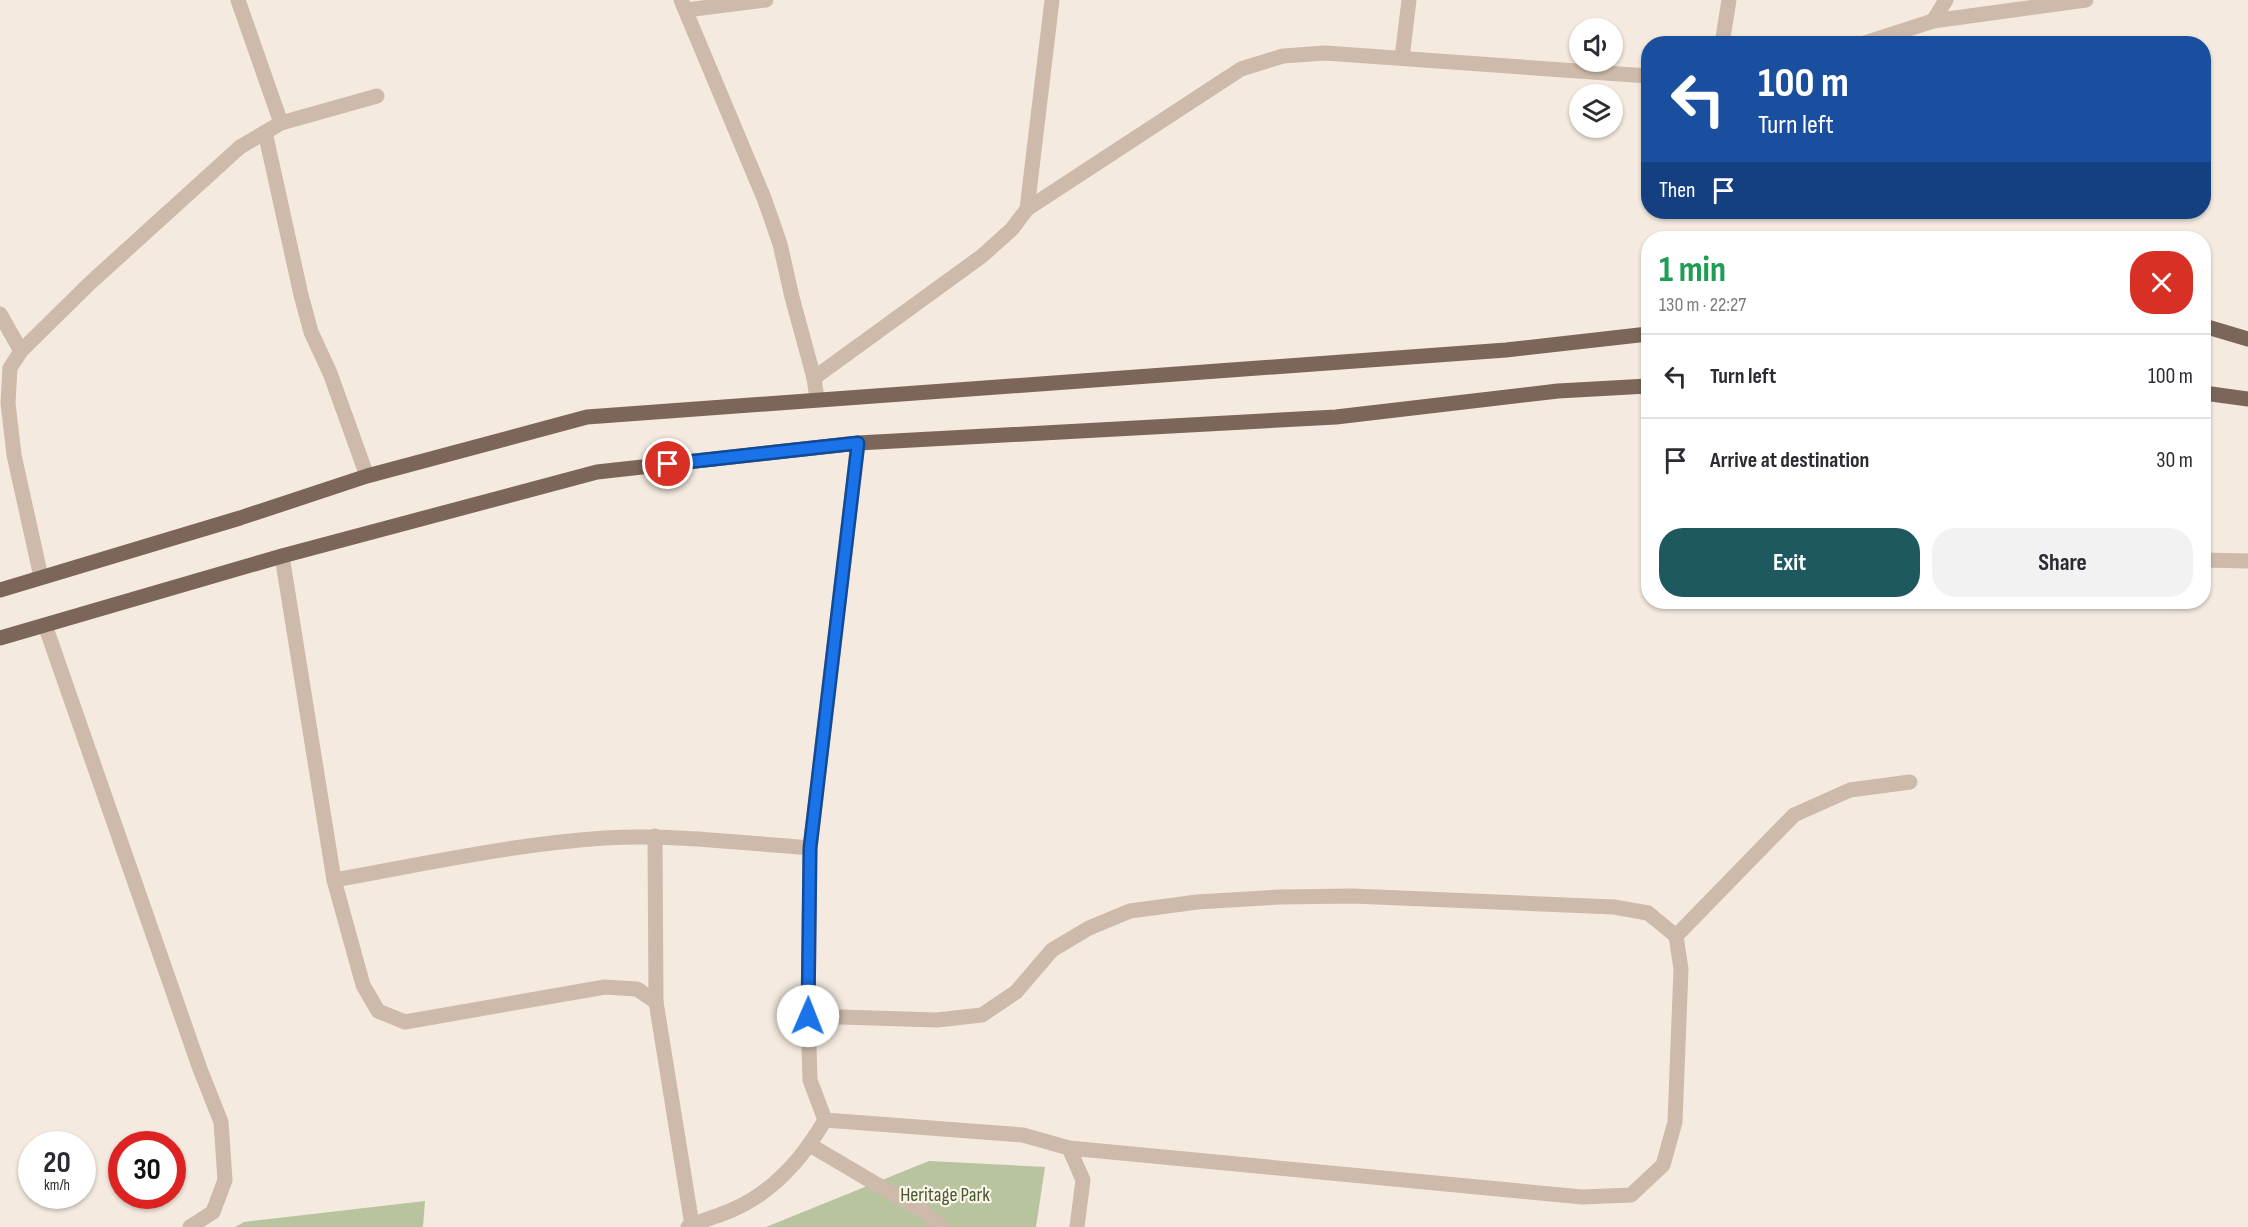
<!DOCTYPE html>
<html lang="en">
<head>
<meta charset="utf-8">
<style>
  body { margin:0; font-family:"Sofia Sans Condensed",sans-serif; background:#f2f2f3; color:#2b2b33; height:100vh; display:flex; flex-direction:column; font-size:22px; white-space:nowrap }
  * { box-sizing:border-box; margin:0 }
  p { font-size:20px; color:#7c7c81 }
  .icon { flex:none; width:33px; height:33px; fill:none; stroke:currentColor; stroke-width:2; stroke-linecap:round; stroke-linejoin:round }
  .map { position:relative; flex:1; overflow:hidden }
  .drawer { position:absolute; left:1641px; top:231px; width:570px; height:378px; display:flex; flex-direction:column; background:#fff; border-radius:24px; box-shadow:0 2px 4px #0004 }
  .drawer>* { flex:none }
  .hud { position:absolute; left:1641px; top:36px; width:570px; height:183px; border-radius:24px; box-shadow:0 2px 4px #0004; background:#1a4fa0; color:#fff; overflow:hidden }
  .buttons { position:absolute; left:1569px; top:18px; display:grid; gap:12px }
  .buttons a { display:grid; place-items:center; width:54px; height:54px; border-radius:50%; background:#fff; box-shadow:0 2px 4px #0004; font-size:30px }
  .speed { position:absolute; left:18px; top:1131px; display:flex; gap:12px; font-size:30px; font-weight:700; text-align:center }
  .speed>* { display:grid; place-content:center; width:78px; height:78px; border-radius:50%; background:#fff; box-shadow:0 2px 4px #0004; line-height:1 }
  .speed small { font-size:15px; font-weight:400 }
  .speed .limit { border:9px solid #d22; background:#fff; color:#111 }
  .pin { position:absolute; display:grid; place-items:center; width:51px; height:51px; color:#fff; margin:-26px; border:3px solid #fff; border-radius:50%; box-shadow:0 2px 6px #0007 }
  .me { position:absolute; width:66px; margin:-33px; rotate:1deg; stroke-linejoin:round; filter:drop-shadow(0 0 4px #0008) }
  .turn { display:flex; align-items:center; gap:21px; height:126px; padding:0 18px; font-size:27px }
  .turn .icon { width:78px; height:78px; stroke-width:2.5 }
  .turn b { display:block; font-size:42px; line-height:51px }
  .then { display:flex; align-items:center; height:57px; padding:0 18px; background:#0003; gap:12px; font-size:22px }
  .round { display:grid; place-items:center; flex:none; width:63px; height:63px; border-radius:24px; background:#f2f2f3 }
  .headline { display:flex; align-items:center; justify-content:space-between; height:102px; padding:0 18px }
  h1 { font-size:36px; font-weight:700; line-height:45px; color:#1e9e55 }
  .cta { display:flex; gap:12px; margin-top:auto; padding:12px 18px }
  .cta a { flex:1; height:69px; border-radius:24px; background:#1d595e; color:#fff; font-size:24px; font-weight:700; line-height:69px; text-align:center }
  .cta a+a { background:#f2f2f3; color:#2b2b33 }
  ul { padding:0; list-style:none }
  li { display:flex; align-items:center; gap:18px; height:84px; padding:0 18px; border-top:2px solid #e1e1e2 }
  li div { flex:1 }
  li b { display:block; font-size:22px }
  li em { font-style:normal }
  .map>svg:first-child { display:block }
  .green { fill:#b7c49e }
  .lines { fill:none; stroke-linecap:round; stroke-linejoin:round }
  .minor { stroke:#cdbaaa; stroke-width:15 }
  .major { stroke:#7c665a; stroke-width:15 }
  .route-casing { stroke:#114b97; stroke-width:15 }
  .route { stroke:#1a73e8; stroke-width:10 }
  .labels { text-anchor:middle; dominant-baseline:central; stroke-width:4.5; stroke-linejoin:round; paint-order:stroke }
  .park-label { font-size:20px; fill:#49592c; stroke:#fbf4ec }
</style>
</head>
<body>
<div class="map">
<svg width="2248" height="1227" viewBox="0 0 2248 1227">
  <rect width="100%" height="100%" fill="#f4eadf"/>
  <!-- green -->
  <g class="green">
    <path d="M929,1161l116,6 -9,60h-270z"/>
    <path d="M425,1201l-2,26h-188l9,-5z"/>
  </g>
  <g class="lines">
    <!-- minor -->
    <g class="minor">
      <path d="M238,0l43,123"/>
      <path d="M681,0l83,198 16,46 12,53 22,81"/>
      <path d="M686,10l80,-10"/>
      <path d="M1933,21l13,-21"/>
      <path d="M1722,44l7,-44"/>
      <path d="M1862,44l71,-23 153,-21"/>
      <path d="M1402,58l7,-58"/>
      <path d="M265,132l36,163 10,37 19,41 37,103"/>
      <path d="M1027,209l214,-140 42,-13 42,-3 323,23"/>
      <path d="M0,314l21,37"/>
      <path d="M817,399l-3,-21 168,-122 30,-27 15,-20 25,-209"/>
      <path d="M858,443l-48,405 -2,168 2,64 15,40 198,15 46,13 14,32 -6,47"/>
      <path d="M282,556l52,324 29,105 15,26 27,11 200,-35 32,2 19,13 36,223"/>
      <path d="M2204,560l44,1"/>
      <path d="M41,577l-27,-122 -6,-52 2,-35 11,-17 68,-67 151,-137 41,-24 96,-27"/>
      <path d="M45,625l155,444 21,53 4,58 -12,32 -23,15"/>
      <path d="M655,836l1,166"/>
      <path d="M334,880c90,-16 180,-36 271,-42 68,-4 137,5 205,10"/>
      <path d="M1676,936l118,-121 56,-25 60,-8"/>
      <path d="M808,1016l129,4 45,-5 34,-23 36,-42 37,-22 41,-17 67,-9 83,-5 73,-1 261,11 34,6 28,23 5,33 -6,153 -12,43 -32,30 -49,2 -513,-49"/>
      <path d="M810,1145l117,69 15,13"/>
      <path d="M688,1227c15,-7 30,-11 44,-17 42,-18 71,-52 93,-90"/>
    </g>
    <!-- major -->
    <g class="major">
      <path d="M2204,326l44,13"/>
      <path d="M2204,393l44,6"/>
      <path d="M0,590l240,-72 127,-42 220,-59 919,-67 142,-16"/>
      <path d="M0,638l282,-82 315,-84 261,-29 478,-26 222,-26 90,-5"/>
    </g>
  </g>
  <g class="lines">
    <defs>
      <path id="route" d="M668,464l190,-21 -48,405 -2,168"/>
    </defs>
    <!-- route casing -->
    <use href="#route" class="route-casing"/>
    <!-- route -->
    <use href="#route" class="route"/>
  </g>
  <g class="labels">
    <!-- park labels -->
    <g class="park-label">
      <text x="945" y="1195">Heritage Park</text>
    </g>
  </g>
</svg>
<div class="buttons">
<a><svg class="icon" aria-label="sound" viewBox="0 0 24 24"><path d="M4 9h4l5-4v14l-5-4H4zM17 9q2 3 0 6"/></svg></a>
<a><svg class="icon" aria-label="layers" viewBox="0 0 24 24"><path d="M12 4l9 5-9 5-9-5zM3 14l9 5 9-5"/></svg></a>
</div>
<div class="speed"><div>20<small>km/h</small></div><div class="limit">30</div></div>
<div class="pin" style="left:668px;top:464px;background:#d93025"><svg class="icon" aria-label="arrive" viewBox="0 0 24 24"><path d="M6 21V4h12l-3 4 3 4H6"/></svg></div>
<svg class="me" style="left:808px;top:1016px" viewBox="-20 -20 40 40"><circle r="19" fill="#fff"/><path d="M0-13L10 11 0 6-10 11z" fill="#1a73e8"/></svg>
<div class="hud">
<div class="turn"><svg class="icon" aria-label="left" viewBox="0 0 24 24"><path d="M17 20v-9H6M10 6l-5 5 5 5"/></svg><div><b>100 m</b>Turn left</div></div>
<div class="then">Then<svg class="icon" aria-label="arrive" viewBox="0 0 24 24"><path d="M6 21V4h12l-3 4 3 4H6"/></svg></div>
</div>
<section class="drawer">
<div class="headline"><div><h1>1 min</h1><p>130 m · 22:27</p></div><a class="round" style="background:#d93025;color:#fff"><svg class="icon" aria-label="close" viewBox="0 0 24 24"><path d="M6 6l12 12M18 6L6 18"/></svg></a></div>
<ul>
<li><svg class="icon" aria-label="left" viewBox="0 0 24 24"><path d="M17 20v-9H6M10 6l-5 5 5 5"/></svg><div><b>Turn left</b></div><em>100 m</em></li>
<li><svg class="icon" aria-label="arrive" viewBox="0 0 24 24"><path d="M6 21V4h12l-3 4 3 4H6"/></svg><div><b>Arrive at destination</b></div><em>30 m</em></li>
</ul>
<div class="cta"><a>Exit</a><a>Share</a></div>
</section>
</div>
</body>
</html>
